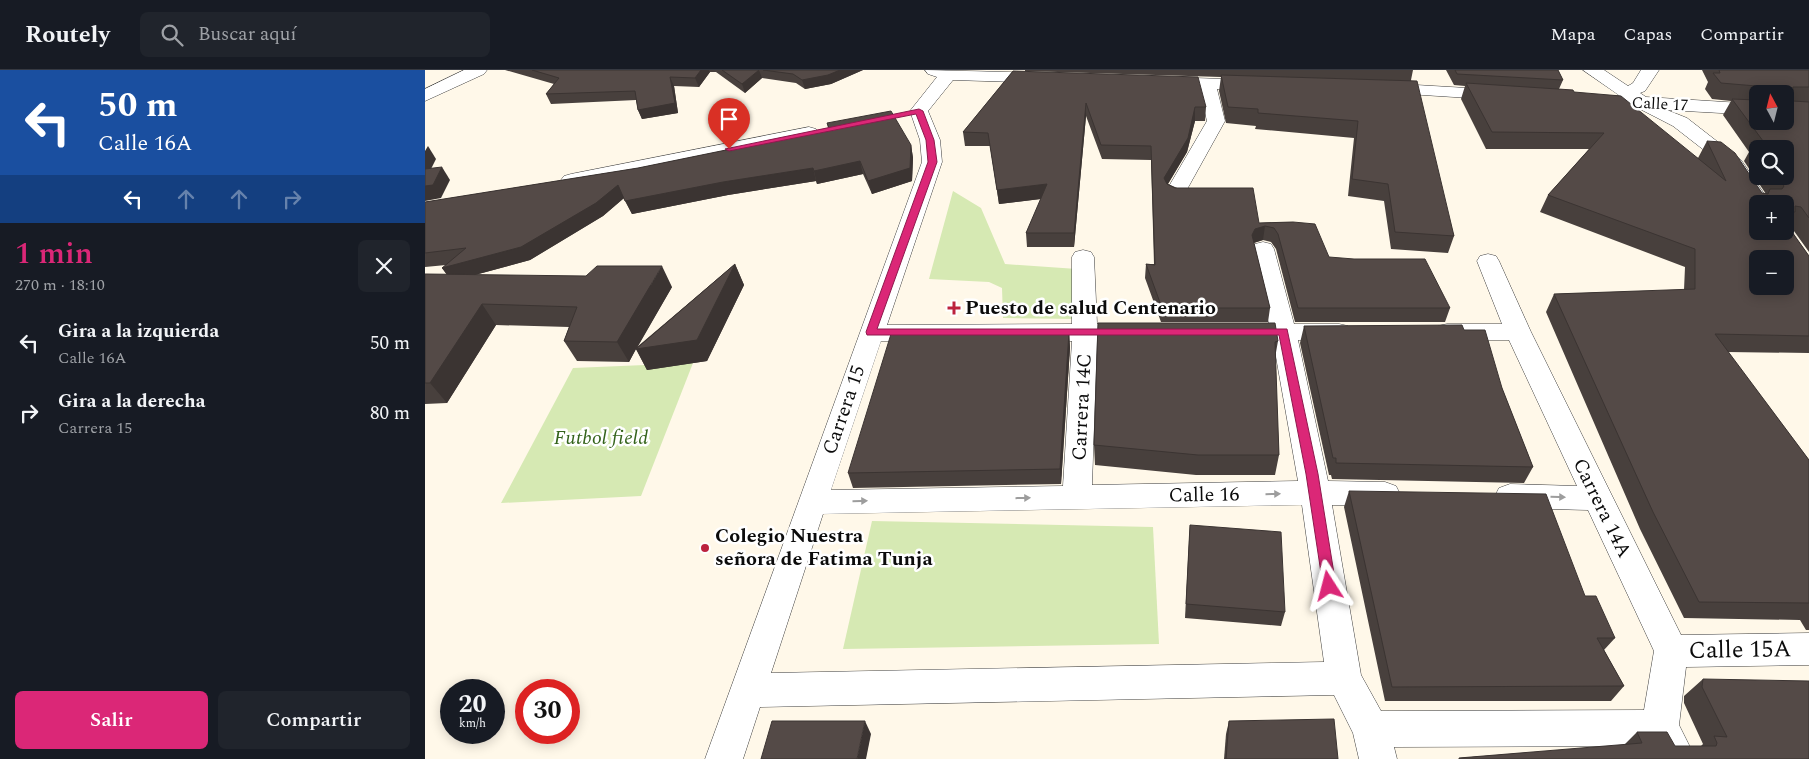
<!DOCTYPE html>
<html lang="es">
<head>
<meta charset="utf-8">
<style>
  body { margin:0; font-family:Spectral,serif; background:#20242c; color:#f1f3f6; height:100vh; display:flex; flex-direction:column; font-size:19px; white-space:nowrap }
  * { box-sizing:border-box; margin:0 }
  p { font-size:16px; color:#9ea1a6 }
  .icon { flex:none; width:28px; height:28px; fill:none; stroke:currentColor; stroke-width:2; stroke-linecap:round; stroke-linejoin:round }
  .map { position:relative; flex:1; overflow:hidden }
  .details { display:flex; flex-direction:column; background:#171b24; width:425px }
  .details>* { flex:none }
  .hud { background:#1a4fa0; color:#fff; overflow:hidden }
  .needle { width:32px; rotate:353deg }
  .tools { position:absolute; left:1324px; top:15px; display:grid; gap:10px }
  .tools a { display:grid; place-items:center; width:45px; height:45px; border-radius:8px; background:#171b24; box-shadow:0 2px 12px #0003; font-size:25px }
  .speed { position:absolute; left:15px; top:609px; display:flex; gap:10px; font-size:25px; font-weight:700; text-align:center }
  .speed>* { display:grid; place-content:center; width:65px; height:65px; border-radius:50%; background:#171b24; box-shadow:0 2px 12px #0003; line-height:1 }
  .speed small { font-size:12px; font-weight:400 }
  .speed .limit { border:8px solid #d22; background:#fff; color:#111 }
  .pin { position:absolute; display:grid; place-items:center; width:42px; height:42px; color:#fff; margin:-51px -21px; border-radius:50% 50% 50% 0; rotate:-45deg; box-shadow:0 0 5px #0007 }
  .pin .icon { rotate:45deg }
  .me { position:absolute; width:55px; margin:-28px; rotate:351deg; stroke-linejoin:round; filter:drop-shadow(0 0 4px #0008) }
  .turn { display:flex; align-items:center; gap:18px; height:105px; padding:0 15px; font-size:22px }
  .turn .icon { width:65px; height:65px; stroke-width:2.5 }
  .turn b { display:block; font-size:35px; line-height:42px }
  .lanes { display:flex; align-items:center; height:48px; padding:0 15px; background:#0003; justify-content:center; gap:25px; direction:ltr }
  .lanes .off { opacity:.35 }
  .round { display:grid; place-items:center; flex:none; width:52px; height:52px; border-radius:8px; background:#20242c }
  .headline { display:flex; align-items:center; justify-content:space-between; height:85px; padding:0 15px }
  h1 { font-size:30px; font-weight:600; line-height:38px; color:#db2777 }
  .button { display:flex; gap:10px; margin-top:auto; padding:10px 15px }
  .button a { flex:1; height:58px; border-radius:8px; background:#db2777; color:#fff; font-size:20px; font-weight:600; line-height:58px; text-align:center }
  .button a+a { background:#20242c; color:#f1f3f6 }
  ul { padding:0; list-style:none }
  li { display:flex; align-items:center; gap:15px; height:70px; padding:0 15px }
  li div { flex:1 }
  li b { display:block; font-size:19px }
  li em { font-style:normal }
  header { display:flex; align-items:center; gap:30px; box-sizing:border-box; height:70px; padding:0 25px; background:#171b24; border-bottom:1px solid #363941 }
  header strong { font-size:24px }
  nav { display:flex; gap:28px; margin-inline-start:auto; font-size:18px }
  .search { width:350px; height:45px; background:#20242c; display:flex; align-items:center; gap:12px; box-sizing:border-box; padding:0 18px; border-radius:8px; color:#9ea1a6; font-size:19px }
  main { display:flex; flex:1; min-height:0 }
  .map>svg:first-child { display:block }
  .green { fill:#d6e9b3 }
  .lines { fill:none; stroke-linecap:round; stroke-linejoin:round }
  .minor-casing { stroke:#3e3e3e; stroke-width:1 }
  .minor { fill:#fff; fill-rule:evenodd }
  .wall { fill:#48403d; fill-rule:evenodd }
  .shaded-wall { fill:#3b3432 }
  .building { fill:#544a47; stroke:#3b3432; fill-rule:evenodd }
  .oneway { fill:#9d9d9d }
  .route { fill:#db2777; stroke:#8e194d }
  .poi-dot { fill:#bc223e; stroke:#fff; stroke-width:2 }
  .labels { text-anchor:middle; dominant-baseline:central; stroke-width:5; stroke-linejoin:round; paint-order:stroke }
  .far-street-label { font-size:16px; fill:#0b0b0b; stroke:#fff }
  .poi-label { font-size:20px; font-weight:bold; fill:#0b0b0b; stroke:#fff; text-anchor:start }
  .street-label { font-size:20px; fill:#0b0b0b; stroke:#fff }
  .park-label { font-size:20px; font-style:italic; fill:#34631b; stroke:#fff }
  .near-street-label { font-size:24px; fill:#0b0b0b; stroke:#fff }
</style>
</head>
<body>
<header>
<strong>Routely</strong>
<div class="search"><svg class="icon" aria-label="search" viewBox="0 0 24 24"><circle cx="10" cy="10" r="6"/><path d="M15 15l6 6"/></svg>Buscar aquí</div>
<nav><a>Mapa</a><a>Capas</a><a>Compartir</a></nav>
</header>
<main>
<section class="details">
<div class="hud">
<div class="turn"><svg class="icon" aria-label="left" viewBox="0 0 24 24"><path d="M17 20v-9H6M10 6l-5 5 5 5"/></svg><div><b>50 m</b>Calle 16A</div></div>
<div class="lanes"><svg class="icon" aria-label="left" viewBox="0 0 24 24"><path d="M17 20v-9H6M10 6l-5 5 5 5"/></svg><svg class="icon off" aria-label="ahead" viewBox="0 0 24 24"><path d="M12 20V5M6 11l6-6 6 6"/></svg><svg class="icon off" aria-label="ahead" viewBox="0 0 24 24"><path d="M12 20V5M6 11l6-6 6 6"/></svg><svg class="icon off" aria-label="right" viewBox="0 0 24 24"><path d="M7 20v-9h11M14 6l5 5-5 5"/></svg></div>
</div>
<div class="headline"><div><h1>1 min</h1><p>270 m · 18:10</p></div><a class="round"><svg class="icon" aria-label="close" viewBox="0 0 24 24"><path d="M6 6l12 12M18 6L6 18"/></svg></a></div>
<ul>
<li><svg class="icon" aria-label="left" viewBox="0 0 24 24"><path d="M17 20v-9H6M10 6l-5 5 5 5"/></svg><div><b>Gira a la izquierda</b><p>Calle 16A</p></div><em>50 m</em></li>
<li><svg class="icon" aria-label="right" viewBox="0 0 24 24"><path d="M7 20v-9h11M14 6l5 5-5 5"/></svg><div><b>Gira a la derecha</b><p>Carrera 15</p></div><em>80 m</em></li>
</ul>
<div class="button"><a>Salir</a><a>Compartir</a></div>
</section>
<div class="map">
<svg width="1384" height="689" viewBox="0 0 1384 689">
  <rect width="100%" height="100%" fill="#fff8e9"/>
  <!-- green -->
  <g class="green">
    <path d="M528,121l28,17 24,56 72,5 1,50 -75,-1 -1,-30 -13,-6 -60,-3z"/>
    <path d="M268,293l-52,133 -140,7 72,-135z"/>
    <path d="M447,451l281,6 6,117 -316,5z"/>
  </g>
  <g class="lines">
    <defs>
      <g id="minor">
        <path d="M39,0h23l-3,4 -59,27v-12z"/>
        <path d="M500,0l122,3 6,1 3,4 -3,4 -6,1 -94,-3 -25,31 12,29 2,22 -55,163 185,-1v-67l3,-5 8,-2 8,2 3,5 3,67h40l9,2 4,6 -4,6 -9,2h-40l-5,145 206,-4 -25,-141h-33l-9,-2 -4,-6 4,-6 9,-2h29l-17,-75 3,-5 8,-2 8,2 3,5 20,75h45l9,2 4,6 -4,6 -9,2h-41l30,141 57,1 11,4 4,8 -4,8 -11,4 -53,-1 29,170 20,36 263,-1 10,-59 -66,-141 -78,-2 -11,-4 -4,-8 4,-8 11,-4 67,2 -68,-146h-62l-9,-2 -4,-6 4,-6 9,-2h55l-25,-63 3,-5 8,-2 8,2 3,5 32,71 150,303 128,-2v32l-123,2 -7,58 17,34h-39l-7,-13 -256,1 3,12h-38l-6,-26 -19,-38 -574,12 -17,52h-38l217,-597 -2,-22 -10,-29 27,-34 -9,-3zM456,271h191l-9,145 -232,4zM877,435l22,157 -553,11 52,-159z"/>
        <path d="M1158,0h21l24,16 5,-3 8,-13h18l-14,21 -5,2 6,4 111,7v11l-90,-5 20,8 54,42 30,44h-14v5h-4l-26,-41 -54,-42 -35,-18 -52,-4 -3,-4 3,-4h34z"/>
        <path d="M737,7l95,3 6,1 3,4 -3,4 -6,1 -40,-1 8,32 -40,72 -3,4 -7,2 -7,-2 -3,-4 42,-72 -8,-33 -43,-2 -3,-4 3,-4z"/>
        <path d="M957,13l119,7 6,1 3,4 -3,4 -6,1 -125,-8 -3,-4 3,-4z"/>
        <path d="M384,57l7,2 3,4 -3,4 -245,49 -7,-2 -3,-4 3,-4 7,-2z"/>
      </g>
    </defs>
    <!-- minor casing -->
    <use href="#minor" class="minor-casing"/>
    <!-- minor -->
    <use href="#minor" class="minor"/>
  </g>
  <!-- wall -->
  <g class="wall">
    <path d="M80,0h358l-32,14 -26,5 -9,-6 -34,-5 -17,15 -29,-21h-6l-11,15 -25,-1 4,27 -36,6 -4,-9 -2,-10 -85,4 -5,-10 8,-10z"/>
    <path d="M600,0h388l-2,10 43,156 -6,17 -57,-4 -7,-48 -36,-5 6,-58 -99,-9 1,-3 -30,-3 -7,-32 2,-14 -196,-6z"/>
    <path d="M1021,0h112l5,10 -4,9 15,3 124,66 9,-17 55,52 4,1 -22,-33 5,-9 -26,-37 8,-14 -19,-2 -7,-10 3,-7 -6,-12h107v182l-20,-28h-3l23,32v97l-81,-1 81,108v170h-3l-6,-10 -116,-2 -44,-89 -94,-217 8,-18 130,-4 1,-23 -145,-55 8,-17 41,-46h-103l-25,-50 4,-13 -11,-1zM1332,24h28l-28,27zM1332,79l28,27h-28zM1360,134v27h-28z"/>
    <path d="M588,1l193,36 -1,14h-10l-8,31 -19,32 91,39 34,-1 36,35 121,51 -5,14h-150l-19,-73 -5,-7 -8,-2 -9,3 16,65 -2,14h-107l-16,-44 1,-14h8l-3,-104 -49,-1 -16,-43 -12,131h-47l-1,-14 15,-34 -42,5 -9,-58h-25l-2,-14z"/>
    <path d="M402,53l84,22 2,13 -1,23 -40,13 -9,-20 -46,10 -1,-3 -88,14 -96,19 -8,-16 -21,18 -73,44 -55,15 197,12 -35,60 98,-83 9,21 -37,76 -60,9 -11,-21 -7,13 -52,-1 -13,-20 5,-14 -73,-2 -49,78 -22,1v-130l22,1 -5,-7 4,-3 -21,2v-65l213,-34 176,-36 14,-4z"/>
    <path d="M673,253l180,18 -3,17 4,97 -4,20h-79l-101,-10 -1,-20z"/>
    <path d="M879,256l160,4 38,58 31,79 -9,16 -192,-4 -1,-4h-2l-29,-132z"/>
    <path d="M644,262l1,16 -9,136 -208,4 -5,-15z"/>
    <path d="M924,421l236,105 30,42 -11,12 20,36 -13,15h-226l-41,-194z"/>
    <path d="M765,455l95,87 -4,14 -96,-8 4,-78z"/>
    <path d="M1278,609l106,80h-351l1,-1 165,-13 13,-13 38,14h26l2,-2 -19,-41v-7z"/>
    <path d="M804,651l109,38h-114l2,-25z"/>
  </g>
  <!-- shaded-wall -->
  <g class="shaded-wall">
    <path d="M276,0h8l1,2 -11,15 -4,-9z"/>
    <path d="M334,0l3,8 -17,15 -3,-9z"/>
    <path d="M415,0h23l-32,14 -26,5 -3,-9z"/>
    <path d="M245,7l4,9 4,27 -36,6 -4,-9z"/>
    <path d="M661,33v13l-12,131v-14z"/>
    <path d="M770,37v14l-8,31 -24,40 1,-14z"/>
    <path d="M486,75l2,13 -1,23 -40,13 -4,-13z"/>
    <path d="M3,76l8,13 -11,22v-30z"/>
    <path d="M435,91l3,13 -46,10 -3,-13z"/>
    <path d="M17,97l8,13 -9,18 -16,3v-15z"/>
    <path d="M388,98l3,13 -88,14 -96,19 -7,-13 98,-19z"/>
    <path d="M622,114l1,14 -49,6 -2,-14z"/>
    <path d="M193,115l6,13 -21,18 -73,44 -78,21 -10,-13z"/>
    <path d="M840,156l-2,14 -10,3 -1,-8 3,-6z"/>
    <path d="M310,194l9,21 -37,76 -60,9 -11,-21 -7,13 -12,-20 45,-76 10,21 -35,61z"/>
    <path d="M57,234l14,21 -49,78 -17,-20z"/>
    <path d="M644,262l1,16 -9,136 -1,-15z"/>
    <path d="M440,651l6,13 -5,25h-9z"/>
  </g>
  <!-- building -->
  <g class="building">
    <path d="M107,0h169l-6,8 -25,-1 5,26 -37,7 -3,-19 -89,3 13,-16z"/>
    <path d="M297,0h37l-17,14z"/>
    <path d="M338,0h77l-12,5 -26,5 -9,-6z"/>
    <path d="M1030,0h103l5,10 -106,-6z"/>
    <path d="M1294,0h90v17h-16v14l16,1v116l-8,-11 -6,-1v6h-10v-8h-28v27h28v-9l24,34v80l-94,-2 94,126v143l-110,-1 -46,-90 -99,-218 141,-5v-40l-147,-54 56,-62 -112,-1 -26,-49 107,7 1,2 47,4 105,85 -19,-40 14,1 14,11 27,40 6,1 2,-5h12l2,-3 -7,-10h8v-27h-28v1l-3,-6 12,1 -34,-46 25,1v21h28v-27h-17v-7l-47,-4 -8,-10h7zM1332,189h28v27h-28z"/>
    <path d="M588,1l185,6 8,30h-11l-7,31 -24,40 3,6 8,4h78l6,35 34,-1 22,2 14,33 25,2h71l25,49h-152l-20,-74 -4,-6 -9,-2 -10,3 -3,6 18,73h-108l-16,-44 9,1 -4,-119 -50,-1 -15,-42 -12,130h-48l21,-49 -50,6 -9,-57 -25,-1z"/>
    <path d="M796,5l196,6 37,155 -59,-4 -7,-48 -36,-5 6,-58 -100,-8v-4l-30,-2z"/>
    <path d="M466,41l20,34 -1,23 -42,13 -8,-20 -46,10 -1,-3 -90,14 -98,19 -7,-16 -22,18 -75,44 -79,21 24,-20 -41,5v-51l213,-34 176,-36 15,-4 -2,-5z"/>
    <path d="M17,97l-9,18 -8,1v-17z"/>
    <path d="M310,194l-38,76 -61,9z"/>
    <path d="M172,196h65l-45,76 -53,-1 13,-34 -95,-3 -52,79h-5v-109l161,2z"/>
    <path d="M673,253h177l3,18 -3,1 4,113h-81l-104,-10z"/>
    <path d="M1037,255l2,5h21l17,58 31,79 -197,-4v-5h-3l-29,-132z"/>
    <path d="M644,262l-9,137 -212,4 43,-139z"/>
    <path d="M924,421l197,3 39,102h11l19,42h-18l27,48 -232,1z"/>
    <path d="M765,455l91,7 4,80 -99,-8z"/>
    <path d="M1278,609l106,2v78h-349l-1,-1 183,-15 -5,-11h30l8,14h41l1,-3 -3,-7 13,1 -25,-50z"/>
    <path d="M909,649l4,40h-112l3,-38z"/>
    <path d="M347,651h93l-8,38h-96z"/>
  </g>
  <!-- one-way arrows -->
  <defs><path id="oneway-solid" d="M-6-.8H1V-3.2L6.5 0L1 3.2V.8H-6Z" transform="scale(1.25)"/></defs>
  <g class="oneway">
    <use href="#oneway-solid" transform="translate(848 424) rotate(-1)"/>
    <use href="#oneway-solid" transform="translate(1133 427) rotate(1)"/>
    <use href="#oneway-solid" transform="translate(598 428) rotate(-1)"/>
    <use href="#oneway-solid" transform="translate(435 431) rotate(-1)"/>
  </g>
  <!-- route -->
  <path class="route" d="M494,39l4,2 11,29 3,22 -60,167h410l31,145 18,112 -2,4h-9l-2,-4 -17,-112 -27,-139h-412l-1,-3 62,-170 -2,-22 -10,-26 -187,37 -4,-2z"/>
  <!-- markers -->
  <g class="poi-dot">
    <path d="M526.5 230.5h5v5h5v5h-5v5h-5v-5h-5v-5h5z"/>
    <circle cx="280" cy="478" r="5"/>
  </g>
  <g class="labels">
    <!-- far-street labels -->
    <g class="far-street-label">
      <text transform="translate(1235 34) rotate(3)">Calle 17</text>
    </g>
    <!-- poi labels -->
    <g class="poi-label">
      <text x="540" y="238">Puesto de salud Centenario</text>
      <text x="290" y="466">Colegio Nuestra<tspan x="290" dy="23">señora de Fatima Tunja</tspan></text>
    </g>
    <!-- street labels -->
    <g class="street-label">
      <text transform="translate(657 337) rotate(-87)">Carrera 14C</text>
      <text transform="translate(419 340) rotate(-71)">Carrera 15</text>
      <text transform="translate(779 425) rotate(-1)">Calle 16</text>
      <text transform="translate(1177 438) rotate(64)">Carrera 14A</text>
    </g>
    <!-- park labels -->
    <g class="park-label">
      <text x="176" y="368">Futbol field</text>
    </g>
    <!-- near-street labels -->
    <g class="near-street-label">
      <text transform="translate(1315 580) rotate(-1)">Calle 15A</text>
    </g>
  </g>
</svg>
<div class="tools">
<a><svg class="needle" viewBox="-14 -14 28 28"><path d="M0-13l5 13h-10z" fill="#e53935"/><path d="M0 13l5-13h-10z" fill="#9ea1a6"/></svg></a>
<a><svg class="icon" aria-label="search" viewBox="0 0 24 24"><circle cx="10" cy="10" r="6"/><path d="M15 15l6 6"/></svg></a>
<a>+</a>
<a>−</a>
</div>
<div class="speed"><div>20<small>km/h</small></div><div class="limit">30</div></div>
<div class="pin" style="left:304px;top:79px;background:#d93025"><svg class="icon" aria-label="arrive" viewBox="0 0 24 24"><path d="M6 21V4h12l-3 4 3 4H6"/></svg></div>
<svg class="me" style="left:904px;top:516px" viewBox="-20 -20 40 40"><path d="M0-17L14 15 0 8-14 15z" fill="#db2777" stroke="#fff" stroke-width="4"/></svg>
</div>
</main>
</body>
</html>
